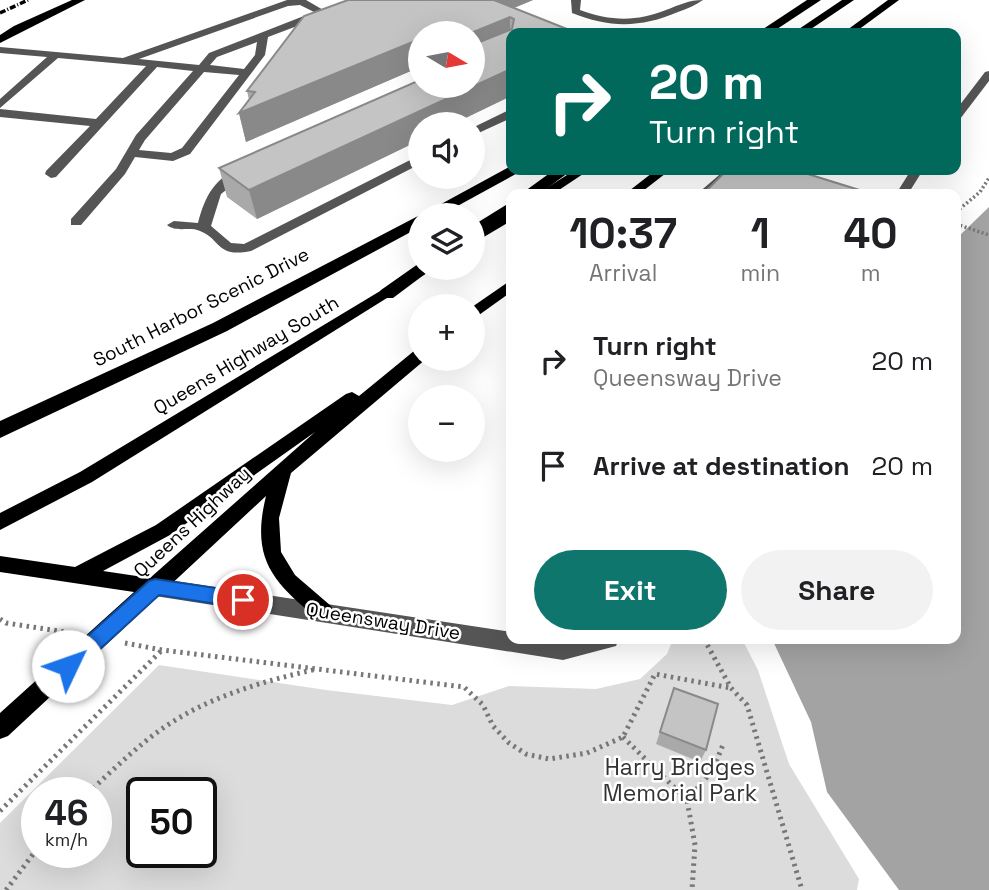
<!DOCTYPE html>
<html lang="en">
<head>
<meta charset="utf-8">
<style>
  body { margin:0; font-family:"Space Grotesk",sans-serif; background:#f2f2f2; color:#202124; height:100vh; display:flex; flex-direction:column; font-size:26px; white-space:nowrap }
  * { box-sizing:border-box; margin:0 }
  p { font-size:23px; color:#757577 }
  .icon { flex:none; width:38px; height:38px; fill:none; stroke:currentColor; stroke-width:2; stroke-linecap:round; stroke-linejoin:round }
  .map { position:relative; flex:1; overflow:hidden }
  .side { position:absolute; left:506px; top:189px; width:455px; height:455px; display:flex; flex-direction:column; background:#fff; border-radius:14px; box-shadow:0 7px 28px #0002 }
  .side>* { flex:none }
  .hud { position:absolute; left:506px; top:28px; width:455px; height:147px; border-radius:14px; box-shadow:0 7px 28px #0002; background:#00695c; color:#fff; overflow:hidden }
  .needle { width:46px; rotate:100deg }
  .buttons { position:absolute; left:408px; top:21px; display:grid; gap:14px }
  .buttons a { display:grid; place-items:center; width:77px; height:77px; border-radius:50%; background:#fff; box-shadow:0 7px 28px #0002; font-size:35px }
  .speed { position:absolute; left:21px; top:777px; display:flex; gap:14px; font-size:35px; font-weight:700; text-align:center }
  .speed>* { display:grid; place-content:center; width:91px; height:91px; border-radius:50%; background:#fff; box-shadow:0 7px 28px #0002; line-height:1 }
  .speed small { font-size:18px; font-weight:400 }
  .speed .limit { border:4px solid #111; border-radius:10px; background:#fff; color:#111 }
  .pin { position:absolute; display:grid; place-items:center; width:60px; height:60px; color:#fff; margin:-30px; border:4px solid #fff; border-radius:50%; box-shadow:0 2px 7px #0007 }
  .me { position:absolute; width:77px; margin:-38px; rotate:48deg; stroke-linejoin:round; filter:drop-shadow(0 0 5px #0008) }
  .turn { display:flex; align-items:center; gap:24px; height:147px; padding:0 28px; font-size:32px }
  .turn .icon { width:91px; height:91px; stroke-width:2.5 }
  .turn b { display:block; font-size:49px; line-height:60px }
  .eta { display:flex; justify-content:space-evenly; align-items:center; height:119px; text-align:center }
  .eta b { font-size:42px; font-weight:700; line-height:49px }
  .cta { display:flex; gap:14px; margin-top:auto; padding:14px 28px }
  .cta a { flex:1; height:80px; border-radius:42px; background:#0f766e; color:#fff; font-size:28px; font-weight:700; line-height:80px; text-align:center }
  .cta a+a { background:#f2f2f2; color:#202124 }
  ul { padding:0; list-style:none }
  li { display:flex; align-items:center; gap:21px; height:105px; padding:0 28px }
  li div { flex:1 }
  li b { display:block; font-size:26px }
  li em { font-style:normal }
  .map>svg:first-child { display:block }
  .green { fill:#dcdcdc; fill-rule:evenodd }
  .water { fill:#a3a3a3 }
  .lines { fill:none; stroke-linecap:round; stroke-linejoin:round }
  .path-far1 { stroke:#777; stroke-width:3.5; stroke-dasharray:2 2.5; stroke-linecap:butt }
  .path { stroke:#777; stroke-width:5; stroke-dasharray:2.5 4.5; stroke-linecap:butt }
  .minor { fill:#555; fill-rule:evenodd }
  .major { fill:#000; fill-rule:evenodd }
  .highway { fill:#000; fill-rule:evenodd }
  .rail { stroke:#000; stroke-width:3.5; stroke-dasharray:6 2 1 2; stroke-linecap:butt }
  .wall { fill:#a9a9a9 }
  .shaded-wall { fill:#898989 }
  .building { fill:#c4c4c4; stroke:#898989; stroke-width:2 }
  .route { fill:#1a73e8; stroke:#114b97; stroke-width:2 }
  .labels { text-anchor:middle; dominant-baseline:central; stroke-width:5; stroke-linejoin:round; paint-order:stroke }
  .street-label { font-size:19px; fill:#000; stroke:#fff }
  .near-park-label { font-size:23px; fill:#333; stroke:#fff }
</style>
</head>
<body>
<div class="map">
<svg width="989" height="890" viewBox="0 0 989 890">
  <rect width="100%" height="100%" fill="#fff"/>
  <!-- green -->
  <path class="green" d="M673,639h69l16,31 31,94 70,115 -2,11h-857v-67l159,-158 167,25 126,15 57,-19 87,3 44,-10 27,-25zM37,793h59v59h-59zM142,793h59v59h-59z"/>
  <!-- water -->
  <path class="water" d="M989,207v683h-90l-72,-98 -16,-70 -39,-83h184v-400z"/>
  <g class="lines">
    <!-- path-far1 -->
    <g class="path-far1">
      <path d="M956,212l24,-20 9,-14"/>
      <path d="M956,224l33,11"/>
    </g>
    <!-- path -->
    <g class="path">
      <path d="M0,619l6,4 66,10"/>
      <path d="M704,639l27,49 16,17 55,185"/>
      <path d="M125,643l37,7 302,37 19,18 10,21 16,17 17,11 23,5 38,-6 36,-16 32,-63 76,14"/>
      <path d="M623,737l64,63 8,45 -3,45"/>
      <path d="M88,793c25,-23 50,-48 78,-67 45,-30 98,-45 151,-57"/>
      <path d="M687,800l26,-30 11,-28"/>
      <path d="M0,811l161,-160"/>
      <path d="M6,890l31,-41"/>
    </g>
    <!-- minor -->
    <g class="minor">
      <path d="M287,0h19l19,11 -4,6 -53,20 -3,18 -75,99 -17,7 -38,-4 -10,17 -44,51h-10v-6l45,-50 20,-34 57,-64 -36,-4 -101,110 -5,1 -6,-4 1,-3 44,-45 -90,-9v-8l96,10 50,-53 -88,-8 -58,50v-9l47,-42 -47,-4v-6l123,11zM300,5l14,7 -105,41 -10,12 -60,-6 149,-53zM257,42l-2,13 -11,14 -34,-4 7,-8zM204,72l35,3 -57,73 -11,5 -32,-3 6,-10z"/>
      <path d="M571,0h10l-1,10c30,11 56,12 86,0 13,-5 23,-10 37,-10 -7,5 -16,9 -25,12 -37,16 -69,16 -106,1z"/>
      <path d="M989,71v10l-29,38 -4,1v-10l29,-38z"/>
      <path d="M511,109v9l-39,18v-8z"/>
      <path d="M420,155v9l-169,87c-35,7 -29,-11 -51,-20 -11,-5 -23,2 -33,-6l7,-4 24,2c7,-27 17,-47 45,-55l6,4 -28,22 -10,32 20,17 13,1z"/>
      <path d="M725,170h13l-27,24h-14z"/>
      <path d="M911,170h12l-15,24h-12z"/>
      <path d="M155,578l356,54v7h108l-3,7 -53,14 -408,-64 -7,-3 -3,-6 3,-6z"/>
    </g>
    <!-- major -->
    <g class="major">
      <path d="M72,0h13l-85,43v-8l14,-9z"/>
      <path d="M842,0h12l-49,33h-12z"/>
      <path d="M888,0h11l-45,33h-11z"/>
      <path d="M575,170h14l-36,24h-16z"/>
      <path d="M656,170h14l-31,24h-14z"/>
      <path d="M511,211v10l-39,23v-10z"/>
      <path d="M420,267l15,1 -343,214 -92,48v-17l80,-41z"/>
      <path d="M511,280v12l-39,28v-13z"/>
      <path d="M420,350v9h6l-135,114 -12,45 2,34 14,23 36,31 3,6 -3,6 -7,3 -7,-3c-46,-37 -66,-61 -51,-122l-258,240 -8,3v-26l134,-121 -134,-20v-16l75,11 81,-42 190,-131 6,-2 7,4 55,-45zM315,432l-165,146 -47,-7 67,-36z"/>
    </g>
    <!-- highway -->
    <g class="highway">
      <path d="M807,0h14l-50,33h-14z"/>
      <path d="M511,166v4h12l-82,45h-20z"/>
      <path d="M554,170h18l-33,24h-18z"/>
      <path d="M511,202v12l-39,25v-13z"/>
      <path d="M420,215v12l-193,104 -227,107v-17l213,-98z"/>
      <path d="M418,264l2,4h13l-40,30h-12l-3,-4 3,-4z"/>
    </g>
    <!-- rail -->
    <path class="rail" d="M0,13l28,-13"/>
  </g>
  <!-- wall -->
  <g class="wall">
    <path d="M348,0h185l-19,8 63,25h-66v63l-58,28h-33v16l-163,79 -30,-22 -8,-29 201,-88v6h52v-53h-52v34l-174,75 -7,-29 10,-13 -2,-9 57,-75z"/>
    <path d="M674,688l32,62 -6,12 -44,-18z"/>
  </g>
  <!-- shaded-wall -->
  <g class="shaded-wall">
    <path d="M482,0h51l-51,21z"/>
    <path d="M510,17v27l-38,16v-27z"/>
    <path d="M453,25l1,8h-20z"/>
    <path d="M420,39v28l-174,75 -7,-29z"/>
    <path d="M511,69v27l-58,28h-33v16l-163,79 -8,-29z"/>
  </g>
  <!-- building -->
  <g class="building">
    <path d="M348,0h146l83,33h-66v36l-262,121 -30,-22 201,-88v6h52v-41l40,-16 2,-10 -4,-2 -39,16h-14l-4,-8 -19,8h-14v6l-181,74 16,-21 -8,-1 57,-75z"/>
    <path d="M727,170h68l74,23 -153,1 -10,-3z"/>
    <path d="M674,688l44,16 -12,46 -46,-18z"/>
  </g>
  <!-- route -->
  <path class="route" d="M155,579l88,13 6,2 3,6 -3,5 -6,3 -84,-13 -84,77 -7,2 -6,-2 -3,-6 3,-7 87,-78z"/>
  <g class="labels">
    <!-- street labels -->
    <g class="street-label">
      <text transform="translate(201 307) rotate(-27)">South Harbor Scenic Drive</text>
      <text transform="translate(246 355) rotate(-31)">Queens Highway South</text>
      <text transform="translate(192 522) rotate(-43)">Queens Highway</text>
      <text transform="translate(383 621) rotate(9)">Queensway Drive</text>
    </g>
    <!-- near-park labels -->
    <g class="near-park-label">
      <text x="680" y="767">Harry Bridges<tspan x="680" dy="26">Memorial Park</tspan></text>
    </g>
  </g>
</svg>
<div class="buttons">
<a><svg class="needle" viewBox="-14 -14 28 28"><path d="M0-13l5 13h-10z" fill="#e53935"/><path d="M0 13l5-13h-10z" fill="#757577"/></svg></a>
<a><svg class="icon" aria-label="sound" viewBox="0 0 24 24"><path d="M4 9h4l5-4v14l-5-4H4zM17 9q2 3 0 6"/></svg></a>
<a><svg class="icon" aria-label="layers" viewBox="0 0 24 24"><path d="M12 4l9 5-9 5-9-5zM3 14l9 5 9-5"/></svg></a>
<a>+</a>
<a>−</a>
</div>
<div class="speed"><div>46<small>km/h</small></div><div class="limit">50</div></div>
<div class="pin" style="left:243px;top:600px;background:#d93025"><svg class="icon" aria-label="arrive" viewBox="0 0 24 24"><path d="M6 21V4h12l-3 4 3 4H6"/></svg></div>
<svg class="me" style="left:68px;top:666px" viewBox="-20 -20 40 40"><circle r="19" fill="#fff"/><path d="M0-13L10 11 0 6-10 11z" fill="#1a73e8"/></svg>
<div class="hud">
<div class="turn"><svg class="icon" aria-label="right" viewBox="0 0 24 24"><path d="M7 20v-9h11M14 6l5 5-5 5"/></svg><div><b>20 m</b>Turn right</div></div>
</div>
<section class="side">
<div class="eta">
<div><b>10:37</b><p>Arrival</p></div>
<div><b>1</b><p>min</p></div>
<div><b>40</b><p>m</p></div>
</div>
<ul>
<li><svg class="icon" aria-label="right" viewBox="0 0 24 24"><path d="M7 20v-9h11M14 6l5 5-5 5"/></svg><div><b>Turn right</b><p>Queensway Drive</p></div><em>20 m</em></li>
<li><svg class="icon" aria-label="arrive" viewBox="0 0 24 24"><path d="M6 21V4h12l-3 4 3 4H6"/></svg><div><b>Arrive at destination</b></div><em>20 m</em></li>
</ul>
<div class="cta"><a>Exit</a><a>Share</a></div>
</section>
</div>
</body>
</html>
